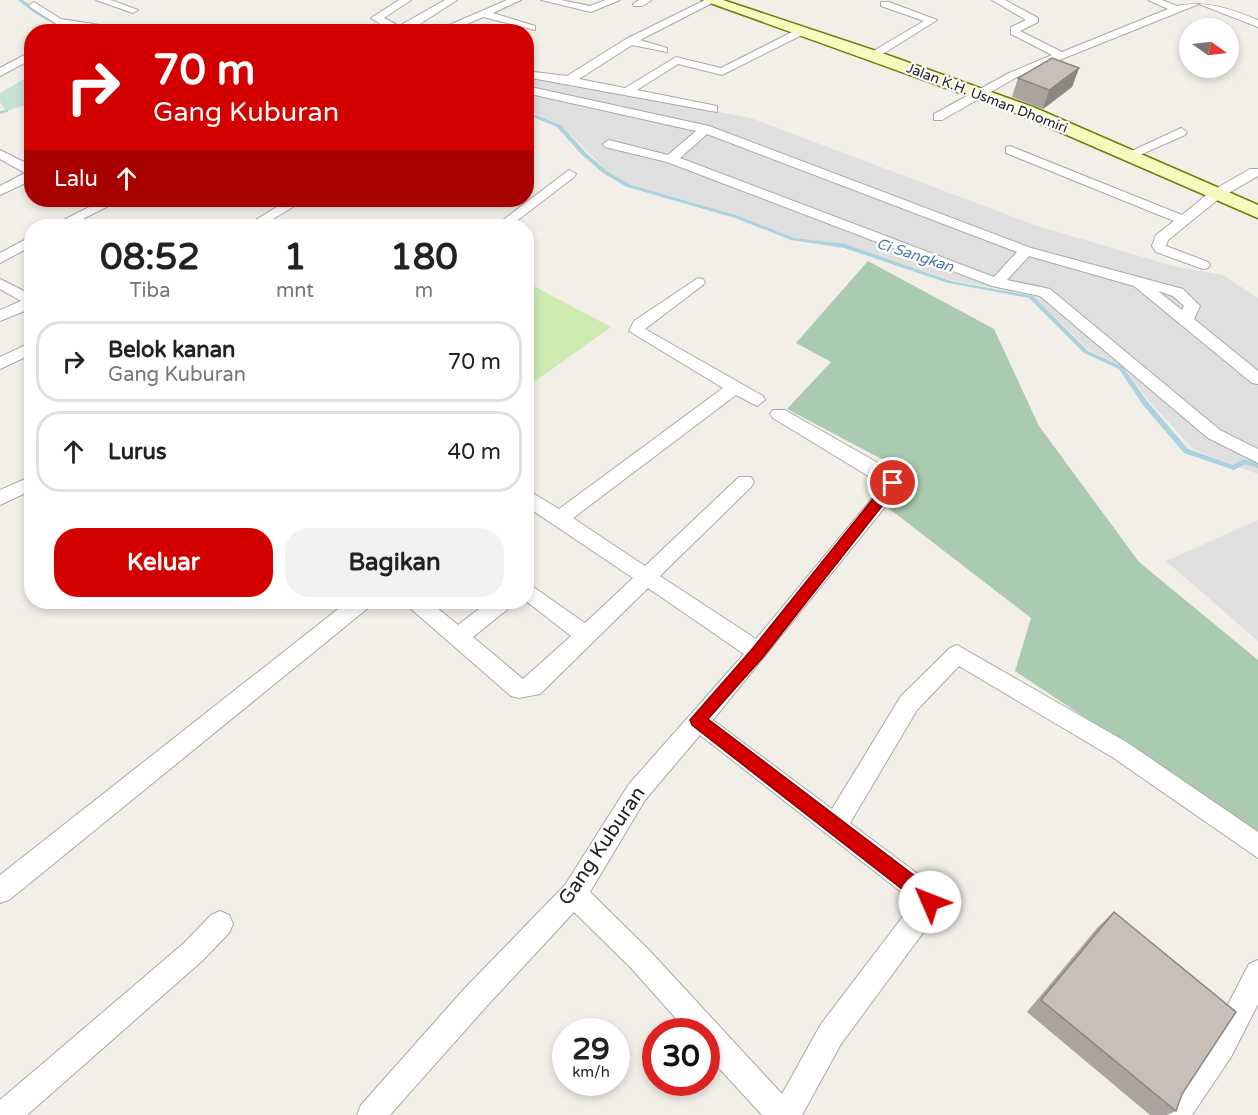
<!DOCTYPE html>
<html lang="id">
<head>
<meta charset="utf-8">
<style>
  body { margin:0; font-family:"Varela Round",sans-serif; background:#f2f2f2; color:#222; height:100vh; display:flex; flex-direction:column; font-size:22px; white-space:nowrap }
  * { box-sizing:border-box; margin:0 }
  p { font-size:20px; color:#767676 }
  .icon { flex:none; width:33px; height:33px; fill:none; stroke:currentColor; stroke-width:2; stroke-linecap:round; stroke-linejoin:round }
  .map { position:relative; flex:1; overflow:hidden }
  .drawer { position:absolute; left:24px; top:219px; width:510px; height:390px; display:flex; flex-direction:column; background:#fff; border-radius:24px; box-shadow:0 3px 9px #0003 }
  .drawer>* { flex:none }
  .top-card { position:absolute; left:24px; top:24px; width:510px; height:183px; border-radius:24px; box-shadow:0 3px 9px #0003; background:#d40000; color:#fff; overflow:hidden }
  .needle { width:39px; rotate:104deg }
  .fabs { position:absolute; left:1179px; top:18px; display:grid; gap:12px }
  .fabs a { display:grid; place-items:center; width:60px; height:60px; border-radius:50%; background:#fff; box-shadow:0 3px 9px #0003; font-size:30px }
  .speed { position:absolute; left:552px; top:1018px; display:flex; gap:12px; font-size:30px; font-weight:700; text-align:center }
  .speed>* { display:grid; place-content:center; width:78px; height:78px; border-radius:50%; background:#fff; box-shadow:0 3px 9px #0003; line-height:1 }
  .speed small { font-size:15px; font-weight:400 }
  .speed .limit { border:9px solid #d22; background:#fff; color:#111 }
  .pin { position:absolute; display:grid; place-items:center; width:51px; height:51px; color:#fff; margin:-26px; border:3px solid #fff; border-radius:50%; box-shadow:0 2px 6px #0007 }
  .me { position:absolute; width:66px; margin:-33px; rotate:314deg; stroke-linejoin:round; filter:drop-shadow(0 0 4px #0008) }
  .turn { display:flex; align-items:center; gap:21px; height:126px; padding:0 30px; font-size:27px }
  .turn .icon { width:78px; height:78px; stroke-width:2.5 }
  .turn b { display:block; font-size:42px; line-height:51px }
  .then { display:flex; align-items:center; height:57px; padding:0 30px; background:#0003; gap:12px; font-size:22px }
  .eta { display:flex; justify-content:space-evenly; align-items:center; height:102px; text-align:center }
  .eta b { font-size:36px; font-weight:800; line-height:42px }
  .button { display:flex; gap:12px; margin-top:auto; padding:12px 30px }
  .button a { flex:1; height:69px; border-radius:24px; background:#d40000; color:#fff; font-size:24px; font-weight:800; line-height:69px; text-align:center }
  .button a+a { background:#f2f2f2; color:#222 }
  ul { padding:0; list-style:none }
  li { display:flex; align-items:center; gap:18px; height:81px; margin:0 12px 9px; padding:0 18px; border:3px solid #e0e0e0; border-radius:24px }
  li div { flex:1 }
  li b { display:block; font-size:22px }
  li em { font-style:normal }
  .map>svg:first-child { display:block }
  .residential { fill:#e0dfdf }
  .grass { fill:#cdebb0 }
  .wetland { fill:#c6e0d4 }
  .cemetery { fill:#aacbaf }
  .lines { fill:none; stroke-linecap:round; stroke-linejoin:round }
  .stream { fill:#aad3df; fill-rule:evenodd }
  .street-casing { stroke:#a9a9a9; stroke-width:2 }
  .secondary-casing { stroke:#707d05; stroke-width:3 }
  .street { fill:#fff; fill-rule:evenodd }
  .secondary { fill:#f7fabf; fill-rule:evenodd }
  .wall { fill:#aba49e }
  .shaded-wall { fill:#8b8681 }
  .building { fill:#c7bfb8; stroke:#8b8681; stroke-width:1.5 }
  .route { fill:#d40000; stroke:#8a0000; stroke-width:1.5 }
  .labels { text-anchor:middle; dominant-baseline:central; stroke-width:4.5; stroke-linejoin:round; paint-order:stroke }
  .far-street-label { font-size:14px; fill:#222; stroke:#fff }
  .far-water-label { font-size:15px; font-style:italic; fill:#4a7aab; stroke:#fff }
  .near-street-label { font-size:20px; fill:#222; stroke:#fff }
</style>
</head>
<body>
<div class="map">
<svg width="1258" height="1115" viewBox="0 0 1258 1115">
  <rect width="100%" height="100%" fill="#f2efe9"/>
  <!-- residential -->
  <g class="residential">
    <path d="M526,75l225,43 286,108 140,41 46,8 35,23v176l-64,-24 -44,-48 -26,-34 -35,-18 -57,-55 -81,-15 -105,-35 -52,-7 -55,-22 -108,-31 -24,-14 -46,-46 -34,-15z"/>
    <path d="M1258,520v121l-92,-80z"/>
  </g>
  <!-- grass -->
  <path class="grass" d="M526,282l85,45 -84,60h-1z"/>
  <!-- wetland -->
  <path class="wetland" d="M31,75v28l-25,8 -6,-9v-9z"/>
  <!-- cemetery -->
  <path class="cemetery" d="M868,261l126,68 45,97 100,136 119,98v172l-243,-161 16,-53 -144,-111 21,-34 -121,-64 44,-47 -35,-19z"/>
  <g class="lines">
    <!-- stream -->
    <g class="stream">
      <path d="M18,0h5l29,20 14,6c-14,1 -37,-17 -48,-26z"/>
      <path d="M6,110h2v2l-8,2v-3z"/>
      <path d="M526,111l35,14 25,28 21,18 24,14 108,31 55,22 51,6 106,37 82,15 55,55 35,16 24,34 41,48 45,16 11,-6 14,4v5l-13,-4 -11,6 -50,-17 -41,-48 -24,-36 -35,-16 -55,-55 -81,-15 -104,-35 -53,-8 -56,-22 -108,-31 -24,-14 -21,-18 -25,-28 -31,-13z"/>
    </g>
    <defs>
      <g id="street">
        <path d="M96,0h15l27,10 -5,3z"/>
        <path d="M399,0h12l-27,18 15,8 46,-26h12l-43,28 -32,4 6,-3 -17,-11z"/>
        <path d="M507,0h14l-28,13 42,13v4l-52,-13 -35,15h-15z"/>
        <path d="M541,0h20l29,6 16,-6h14l-29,12z"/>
        <path d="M639,0h13l-10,6h-8l-1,-2z"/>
        <path d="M705,0h13l-78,40 27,8v4l-35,-7 -53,34 46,9 51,-31 45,11 77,-39h8v4l-84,42 -44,-11 -41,26 80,16v6l-191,-35v-6l41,5 59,-37z"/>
        <path d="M992,0h13l33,18v4l-18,9 42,21 106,-43 -20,-9h14l15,6c30,-6 53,3 81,14v7l-59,-23 -182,73 -75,43h-8v-6l75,-41 43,-18 -41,-21v-7l15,-7z"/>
        <path d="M34,2l27,17 84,13h-35l-52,-7 -28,-18 -1,-2z"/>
        <path d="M881,2h8l48,18 -59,37h-8v-4l54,-32 -43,-15z"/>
        <path d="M32,51v8l-32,17v-8z"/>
        <path d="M526,86l183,40 322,122 152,41 17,17 -6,13 64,52v13l-6,-1 -118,-97 -105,-30 -22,24 43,9 170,141 38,19v14l-50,-25 -168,-142 -48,-10 -325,-124 -62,-15 -2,-3 6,-4 59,15 28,-24 -170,-38zM707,134l310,118 -23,25 -314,-119zM1158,291l15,5 11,10 -2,4z"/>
        <path d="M1181,128l6,4 -2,3 -52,23 -4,1 -6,-4z"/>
        <path d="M1010,146l172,69 28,-23 40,-23h8v7l-38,22 -52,42 -2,6 42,16 2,3 -2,3 -5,1 -47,-17 -4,-6 4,-11 18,-14 -168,-68v-6z"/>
        <path d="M0,150l32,16v14l-32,15v-9l25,-13 -25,-14z"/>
        <path d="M569,170l7,4 -2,3 -64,49h-15z"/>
        <path d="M103,200h17l-51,26h-17z"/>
        <path d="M288,200h16l-42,26h-16z"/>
        <path d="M32,236v10l-32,17v-10z"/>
        <path d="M698,278l5,1 2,3 -2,3 -58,44 118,67 2,4 -8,6 -21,-11 -163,123 72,48 94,-89h12l3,5 -3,5 -91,89 96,63 127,-154 -110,-67 -3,-4 3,-4h12l109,62 7,8 -3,11 -185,229 119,89 69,-113 49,-48 7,-3 171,98 130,89v26l-146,-101 -153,-91 -42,44 -67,113 88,66 5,13 -4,9 -98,133 -39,71h-40l-56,-61v-22h-18l-57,-64 -57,-56 -89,96 -95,107h-33l4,-10 104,-117 100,-103 64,-101 115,-130 -96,-66 -108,106 -21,4 -8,-2 -101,-88 -3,-6h23l28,23 30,-23h24l-3,6 -36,29 50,42 48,-43 -45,-35v-19l59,41 48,-45 -107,-72v-17l33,20 164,-121 -94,-57 5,-10zM700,735l214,167 -93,122 -39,70 -133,-144 -59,-58 55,-92z"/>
        <path d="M0,279l32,16v13l-32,13v-11l21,-9 -21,-12z"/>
        <path d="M32,342v12l-32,15v-12z"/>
        <path d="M32,476v14l-32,15v-15z"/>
        <path d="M347,602h24l-3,6 -359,292 -9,3v-28z"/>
        <path d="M220,911l9,4 4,9 -4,9 -27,28 -175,154h-27v-15l184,-157 27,-28z"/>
        <path d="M1258,960v44l-27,53 -39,58h-32l4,-10 47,-68 38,-73z"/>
      </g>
      <path id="secondary" d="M702,0h21l156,52 154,55 225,98v13l-237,-103z"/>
    </defs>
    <!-- street casing -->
    <use href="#street" class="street-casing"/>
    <!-- secondary casing -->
    <use href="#secondary" class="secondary-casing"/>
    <!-- street -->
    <use href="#street" class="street"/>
    <!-- secondary -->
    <use href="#secondary" class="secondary"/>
  </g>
  <!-- wall -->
  <g class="wall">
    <path d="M1079,68l-7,19 -29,22 -31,-12 6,-19z"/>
    <path d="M1114,912l68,182 -6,17 -9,4h-17l-123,-103 71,-85z"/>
  </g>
  <!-- shaded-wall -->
  <path class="shaded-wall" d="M1079,68l-7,19 -29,22 6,-19z"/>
  <!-- building -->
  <g class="building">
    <path d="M1052,58l27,10 -30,22 -31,-12z"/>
    <path d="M1114,912l122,100 -54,82 -6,17 -135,-111z"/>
  </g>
  <!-- route -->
  <path class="route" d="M893,479l6,4 -2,4 -134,170 -55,62 224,170 7,13 -3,7 -6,2 -238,-186 -2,-5 63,-72 135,-168z"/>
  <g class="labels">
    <!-- far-street labels -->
    <g class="far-street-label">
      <text transform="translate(987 98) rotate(21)">Jalan K.H. Usman Dhomiri</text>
    </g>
    <!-- far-water labels -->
    <g class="far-water-label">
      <text transform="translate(915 255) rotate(18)">Ci Sangkan</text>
    </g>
    <!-- near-street labels -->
    <g class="near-street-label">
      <text transform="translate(602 846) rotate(-56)">Gang Kuburan</text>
    </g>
  </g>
</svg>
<div class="fabs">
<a><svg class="needle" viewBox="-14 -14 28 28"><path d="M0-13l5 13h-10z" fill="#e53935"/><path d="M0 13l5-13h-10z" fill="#767676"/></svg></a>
</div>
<div class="speed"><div>29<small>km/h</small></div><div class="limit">30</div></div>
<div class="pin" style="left:893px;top:483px;background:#d93025"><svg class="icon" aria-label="arrive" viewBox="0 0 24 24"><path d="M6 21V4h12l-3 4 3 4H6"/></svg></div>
<svg class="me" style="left:930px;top:902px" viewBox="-20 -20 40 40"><circle r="19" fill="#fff"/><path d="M0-13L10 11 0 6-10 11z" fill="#d40000"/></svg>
<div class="top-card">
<div class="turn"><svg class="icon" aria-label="right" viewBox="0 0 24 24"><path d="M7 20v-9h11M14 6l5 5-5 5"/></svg><div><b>70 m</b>Gang Kuburan</div></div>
<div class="then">Lalu<svg class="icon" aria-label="ahead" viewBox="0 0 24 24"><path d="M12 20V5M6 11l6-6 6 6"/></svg></div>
</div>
<section class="drawer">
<div class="eta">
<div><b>08:52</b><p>Tiba</p></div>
<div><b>1</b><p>mnt</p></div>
<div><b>180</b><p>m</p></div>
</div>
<ul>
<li><svg class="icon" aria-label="right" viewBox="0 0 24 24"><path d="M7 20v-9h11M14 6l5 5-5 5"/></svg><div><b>Belok kanan</b><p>Gang Kuburan</p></div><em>70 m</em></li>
<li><svg class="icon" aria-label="ahead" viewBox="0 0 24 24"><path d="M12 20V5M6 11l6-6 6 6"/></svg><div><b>Lurus</b></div><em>40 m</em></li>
</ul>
<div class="button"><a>Keluar</a><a>Bagikan</a></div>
</section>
</div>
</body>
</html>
